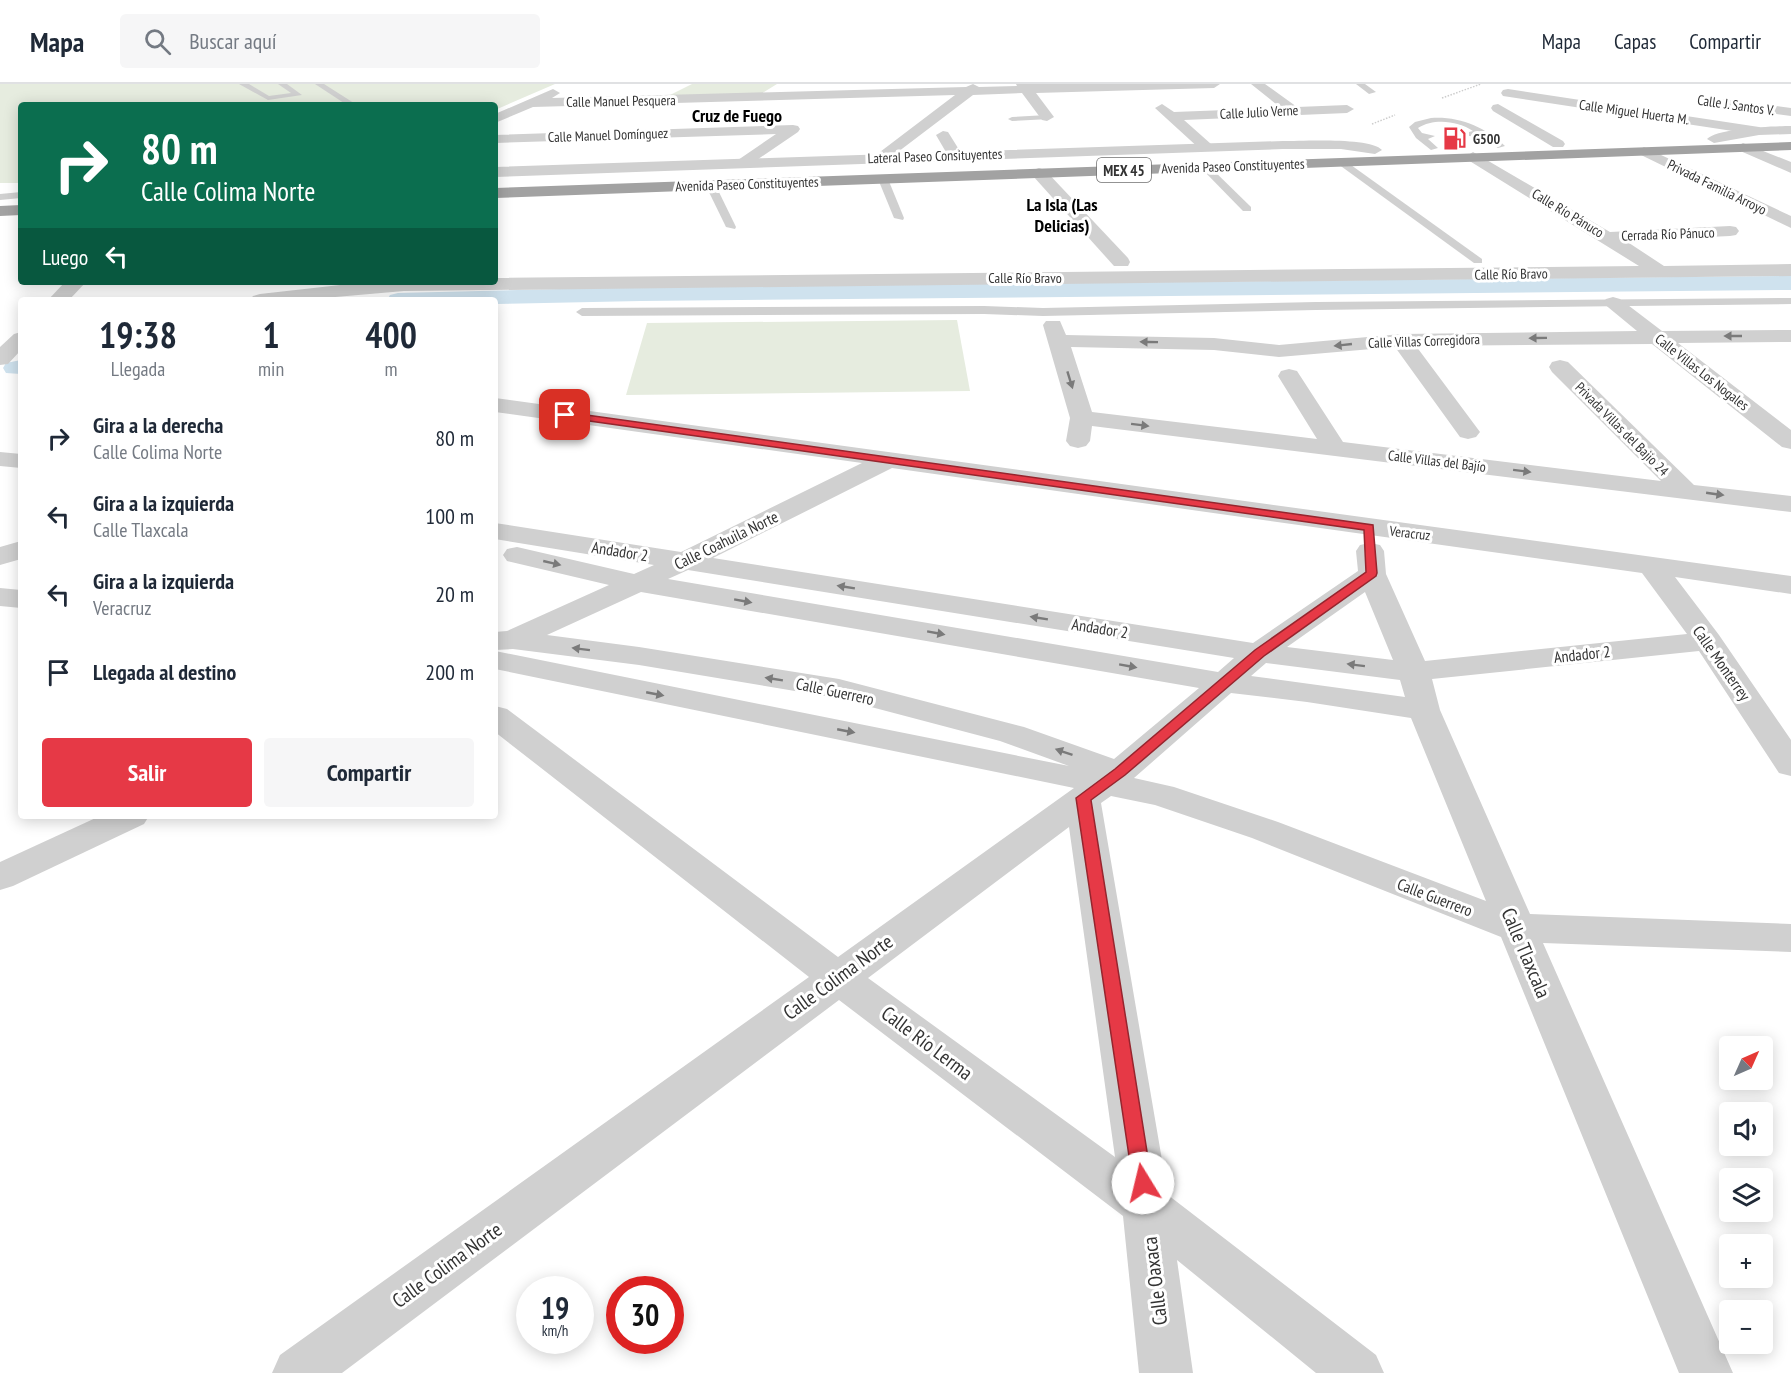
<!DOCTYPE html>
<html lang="es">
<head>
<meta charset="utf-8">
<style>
  body { margin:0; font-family:"PT Sans Narrow",sans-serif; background:#f6f6f7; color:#1f2937; height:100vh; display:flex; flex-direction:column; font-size:22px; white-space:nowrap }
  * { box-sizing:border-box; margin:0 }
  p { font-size:20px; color:#747a83 }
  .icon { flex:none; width:33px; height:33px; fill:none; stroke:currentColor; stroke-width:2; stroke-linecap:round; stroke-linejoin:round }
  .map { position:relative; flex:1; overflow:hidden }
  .drawer { position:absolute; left:18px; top:213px; width:480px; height:522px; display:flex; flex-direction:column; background:#fff; border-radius:6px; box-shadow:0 3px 15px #0003 }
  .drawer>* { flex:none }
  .guide { position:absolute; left:18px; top:18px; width:480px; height:183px; border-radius:6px; box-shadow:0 3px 15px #0003; background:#0b6e4f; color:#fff; overflow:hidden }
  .needle { width:39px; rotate:45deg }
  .fabs { position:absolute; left:1719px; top:952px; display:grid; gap:12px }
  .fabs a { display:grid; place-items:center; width:54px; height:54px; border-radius:6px; background:#fff; box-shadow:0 3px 15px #0003; font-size:30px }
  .speed { position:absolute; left:516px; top:1192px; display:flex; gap:12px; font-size:30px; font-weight:700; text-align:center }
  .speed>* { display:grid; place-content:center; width:78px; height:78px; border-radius:50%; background:#fff; box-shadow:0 3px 15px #0003; line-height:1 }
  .speed small { font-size:15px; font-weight:400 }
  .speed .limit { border:9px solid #d22; background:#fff; color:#111 }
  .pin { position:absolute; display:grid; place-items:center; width:51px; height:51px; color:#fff; margin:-26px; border-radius:12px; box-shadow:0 3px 9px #0006 }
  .me { position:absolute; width:66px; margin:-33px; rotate:351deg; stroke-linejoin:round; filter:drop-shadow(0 0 4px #0008) }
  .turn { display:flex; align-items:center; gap:21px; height:126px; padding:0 24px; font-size:27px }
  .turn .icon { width:78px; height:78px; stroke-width:2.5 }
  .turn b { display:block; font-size:42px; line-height:51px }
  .then { display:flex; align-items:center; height:57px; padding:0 24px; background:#0003; gap:12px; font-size:22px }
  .eta { display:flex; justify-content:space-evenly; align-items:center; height:102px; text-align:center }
  .eta b { font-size:36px; font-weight:600; line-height:42px }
  .action { display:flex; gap:12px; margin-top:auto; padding:12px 24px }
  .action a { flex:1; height:69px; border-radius:6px; background:#e63946; color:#fff; font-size:24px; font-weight:600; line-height:69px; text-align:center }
  .action a+a { background:#f6f6f7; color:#1f2937 }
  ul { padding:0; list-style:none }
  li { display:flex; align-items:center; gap:18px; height:78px; padding:0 24px }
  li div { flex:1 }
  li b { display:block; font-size:22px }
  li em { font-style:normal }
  header { display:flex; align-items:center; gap:36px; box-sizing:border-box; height:84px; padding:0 30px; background:#fff; border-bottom:2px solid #e0e1e3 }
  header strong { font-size:28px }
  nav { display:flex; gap:33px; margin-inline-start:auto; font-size:21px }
  .search { width:420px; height:54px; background:#f6f6f7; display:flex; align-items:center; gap:15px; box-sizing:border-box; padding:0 21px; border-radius:6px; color:#747a83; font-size:22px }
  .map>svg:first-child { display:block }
  .green { fill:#e6ecdf }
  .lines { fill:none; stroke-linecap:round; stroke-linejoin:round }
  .canal { fill:#cfe2ee; fill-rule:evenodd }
  .path { stroke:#cdcdcd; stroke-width:1.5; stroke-dasharray:1.5 1.5; stroke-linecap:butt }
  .service { fill:#d0d0d0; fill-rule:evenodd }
  .minor { fill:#d0d0d0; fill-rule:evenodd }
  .tertiary { fill:#d0d0d0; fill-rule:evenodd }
  .trunk { fill:#a2a2a2; fill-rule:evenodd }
  .oneway { fill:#7a7a7a }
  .route { fill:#e63946; stroke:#96252e; stroke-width:1.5 }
  .labels { text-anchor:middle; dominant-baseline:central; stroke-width:6; stroke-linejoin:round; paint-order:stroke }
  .far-street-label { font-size:14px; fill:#333; stroke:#fff }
  .far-poi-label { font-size:14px; font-weight:bold; fill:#333; stroke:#fff; text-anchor:start }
  .shield { fill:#fff; stroke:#707070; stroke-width:1.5 }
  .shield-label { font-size:15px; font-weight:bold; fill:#333 }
  .street-label { font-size:16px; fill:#333; stroke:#fff }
  .far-district-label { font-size:18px; font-weight:bold; fill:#000; stroke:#fff }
  .near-street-label { font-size:20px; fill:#333; stroke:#fff }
</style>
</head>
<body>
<header>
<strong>Mapa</strong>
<div class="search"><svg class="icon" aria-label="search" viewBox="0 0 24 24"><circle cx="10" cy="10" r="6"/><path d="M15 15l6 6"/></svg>Buscar aquí</div>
<nav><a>Mapa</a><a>Capas</a><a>Compartir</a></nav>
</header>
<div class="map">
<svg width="1791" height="1289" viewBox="0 0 1791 1289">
  <rect width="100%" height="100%" fill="#fff"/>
  <!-- green -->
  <g class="green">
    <path d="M0,0h555l-60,26v-5h-474v78h-21z"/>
    <path d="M692,0h85l-21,13 -94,2z"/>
    <path d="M957,236l13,71 -344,4 21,-72z"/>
  </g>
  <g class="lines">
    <!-- canal -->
    <g class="canal">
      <path d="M1791,192v14l-1150,11 -146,3v-4h-108l3,-5 8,-2 243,-6z"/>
      <path d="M21,276v14l-15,-1 -3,-5 3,-5z"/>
    </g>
    <!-- path -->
    <g class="path">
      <path d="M1442,14l39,-14"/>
      <path d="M1372,40l23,-9"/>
    </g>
    <!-- service -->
    <g class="service">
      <path d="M239,0h10l20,12 22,-3 -13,-9h9l15,11 -34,5z"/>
      <path d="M315,0h9l33,21h-10z"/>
      <path d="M1356,0h9l11,8 -7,2z"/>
      <path d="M1047,31h3v4l-38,2 -4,-2 4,-2z"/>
      <path d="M1431,34c28,-2 54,9 74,28l-7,2 -17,-11 -12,-1v-4l4,-1c-15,-10 -39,-13 -55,-3l4,5 13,3 -7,3 10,9 -7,2 -15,-12 -7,-11 6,-5z"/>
      <path d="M1338,76h6l138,99v4h-8l-136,-99z"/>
      <path d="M1202,81h6l43,42v4h-8l-41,-42z"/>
      <path d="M883,92l5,3 16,39 -1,2 -9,-2 -16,-39z"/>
      <path d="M708,100l8,2 20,41 -1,2 -9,-2 -20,-41z"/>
      <path d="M21,108v6l-21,2v-6z"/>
      <path d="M1791,214v6l-475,6 -273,6 -59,-2 -402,2 -6,-4 6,-4 402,-2 59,2 273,-6z"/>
    </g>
    <!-- minor -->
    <g class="minor">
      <path d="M973,0l6,3 38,-1 -1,-2h204l-6,4 -178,5 18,24 -7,4 -5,-1 -20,-27 -49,2 -87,66 -5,2 -8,-5 3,-3 79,-60 -422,12 -38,16v-9l58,-25 7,4 -8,5 414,-11z"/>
      <path d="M1251,0h14l32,23 50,-2 7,4 -7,4 -163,7 27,24 2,3 -7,4 -5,-1 -46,-42 7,-4 12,8 107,-4z"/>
      <path d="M1508,5l251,38 7,4 -7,4 -256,-39 -2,-3 2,-3z"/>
      <path d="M1721,15l70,9v8l-75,-10 -2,-3z"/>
      <path d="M1498,20l65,37 2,3 -2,3h-10l-60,-36 -2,-3 2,-3z"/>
      <path d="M793,41l5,1 2,3 -2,3 -50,34 -5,2 -8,-5 3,-3 38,-26 -281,9v-8z"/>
      <path d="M943,47l5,1 15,24 -3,3 -5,2 -5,-2 -14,-24z"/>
      <path d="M1743,59l48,19v11l-53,-23 -2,-3z"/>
      <path d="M1644,63l147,69v12l-152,-74 -2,-3z"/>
      <path d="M1473,68l137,80 120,-6 6,1 3,4 -3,4 -6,1 -104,5 38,25 127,-2v12l-1387,15 -103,9h-51l3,-4 7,-2 107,-12h128v-4l1144,-12 -171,-106 -3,-3z"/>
      <path d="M1039,84l6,2 83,88 2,4 -2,4h-14l-81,-90 -2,-3 2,-3z"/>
      <path d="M65,198h21l-17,18h-21z"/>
      <path d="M1613,213l7,2 42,32 129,-1v12l-113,1 113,87v19l-9,-2 -130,-103 -236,2 64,86 -4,5 -8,2 -8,-2 -65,-90 -116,10 -65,-7 -143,-3 21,65 225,27 -39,-63 3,-5 8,-2 8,2 46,71 318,39 -109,-109 -3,-5 3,-5 8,-2 8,2 126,123 97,11v16l-699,-86 -2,15 -4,5 -8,2 -8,-2 -4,-5 4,-23 -27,-93 3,-4h14l6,14 148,3 65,7 122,-11 236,-3 -34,-28 3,-4z"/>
      <path d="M21,248v18l-13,14 -8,1v-18l14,-13z"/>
      <path d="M495,314l1296,178v18l-116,-17 44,58 72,105v36l-12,-3 -80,-122 -267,28 8,31 90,204 261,10v28l-248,-9 190,430h-54l-178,-436 -249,-99 -97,-33 -44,-9 -10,7 67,392 208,160 8,18h-68l-139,-113 16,113h-54l-16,-157 -284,-216 -497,373h-70l8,-18 529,-378 -314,-245v-26l12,3 331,248 236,-169 -579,-119v-18l574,115 -69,-25 -163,-43 -198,-33 -126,-16 -18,1v-18l12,-1 102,-46 -102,-24 -4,-6 4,-6 10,-2 117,27 20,-9 -159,-26v-16l186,29 181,-89 -367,-51zM892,384l750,105 45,61 -262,27 -39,-87 -2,-23 -4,-6 -10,-2 -10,2 -4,6 2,20 -105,72 -540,-85zM688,486l546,88 -16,14 -550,-93zM641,508l558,96 -85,71 -90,-32 -185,-48 -200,-32 -92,-12zM1365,508l28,68 -106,-13zM1266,579l134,17 5,17 -154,-21zM1231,609l76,9 104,16 75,183 -208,-79 -104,-35 -40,-9zM1069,743l46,330 -247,-179z"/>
      <path d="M0,368l21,2v14l-21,-2z"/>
      <path d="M21,457v18l-21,6v-18z"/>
      <path d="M0,504l21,2v18l-21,-2z"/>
      <path d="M100,732h49l-5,8 -131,62 -13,4v-28z"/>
    </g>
    <!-- tertiary -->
    <g class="tertiary">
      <path d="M1791,42v8l-32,1 -45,8 -7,-4c10,-11 67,-13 84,-13z"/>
      <path d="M1283,57c19,0 88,-4 99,9l-7,4 -34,-5h-58l-788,28v-10z"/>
    </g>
    <!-- trunk -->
    <g class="trunk">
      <path d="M1791,58v8l-1296,48v-10z"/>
      <path d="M21,121v10l-21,1v-10z"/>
    </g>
  </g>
  <!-- one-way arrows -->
  <defs><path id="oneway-solid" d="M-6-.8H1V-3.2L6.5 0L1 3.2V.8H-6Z" transform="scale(1.5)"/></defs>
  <g class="oneway">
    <use href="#oneway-solid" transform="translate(1733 252) rotate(180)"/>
    <use href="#oneway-solid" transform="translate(1538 254) rotate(179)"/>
    <use href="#oneway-solid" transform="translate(1149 258) rotate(-179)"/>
    <use href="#oneway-solid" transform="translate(1343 261) rotate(174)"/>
    <use href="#oneway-solid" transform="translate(1070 296) rotate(73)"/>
    <use href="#oneway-solid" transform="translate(1140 341) rotate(7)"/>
    <use href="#oneway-solid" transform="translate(1522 387) rotate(7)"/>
    <use href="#oneway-solid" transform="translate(1715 410) rotate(8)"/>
    <use href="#oneway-solid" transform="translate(552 479) rotate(13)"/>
    <use href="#oneway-solid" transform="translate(846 503) rotate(-171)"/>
    <use href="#oneway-solid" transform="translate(743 517) rotate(10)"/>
    <use href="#oneway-solid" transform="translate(1039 534) rotate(-171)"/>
    <use href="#oneway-solid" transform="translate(936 549) rotate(10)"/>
    <use href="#oneway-solid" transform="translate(581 565) rotate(-173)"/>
    <use href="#oneway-solid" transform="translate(1356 581) rotate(-173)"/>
    <use href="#oneway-solid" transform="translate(1128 582) rotate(10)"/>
    <use href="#oneway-solid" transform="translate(774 595) rotate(-171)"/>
    <use href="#oneway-solid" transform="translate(655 610) rotate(11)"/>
    <use href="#oneway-solid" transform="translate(846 647) rotate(11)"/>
    <use href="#oneway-solid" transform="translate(1064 668) rotate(-161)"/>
  </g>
  <!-- route -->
  <path class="route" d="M565,328l808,113 4,48 -1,3 -112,80 -139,119 -34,25 61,383 -2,6 -7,2 -7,-2 -3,-6 -57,-385 39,-29 140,-119 111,-78 -2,-42 -803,-113 -1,-2z"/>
  <!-- icons -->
  <defs>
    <symbol id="fuel-bare" viewBox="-9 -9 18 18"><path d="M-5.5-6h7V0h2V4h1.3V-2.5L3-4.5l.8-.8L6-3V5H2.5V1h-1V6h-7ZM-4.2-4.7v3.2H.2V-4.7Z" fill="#e63946" stroke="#fff" stroke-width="2.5" paint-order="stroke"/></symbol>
  </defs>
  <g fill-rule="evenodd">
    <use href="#fuel-bare" x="1438" y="38" width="33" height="33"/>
  </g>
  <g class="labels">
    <!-- far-street labels -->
    <g class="far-street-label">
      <text transform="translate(621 17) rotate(-1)">Calle Manuel Pesquera</text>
      <text transform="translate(1736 21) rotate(8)">Calle J. Santos V.</text>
      <text transform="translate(1259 28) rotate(-3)">Calle Julio Verne</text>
      <text transform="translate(1634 28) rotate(8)">Calle Miguel Huerta M.</text>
      <text transform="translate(608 51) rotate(-2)">Calle Manuel Domínguez</text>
      <text transform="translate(935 72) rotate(-2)">Lateral Paseo Consituyentes</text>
      <text transform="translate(1233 82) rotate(-2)">Avenida Paseo Constituyentes</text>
      <text transform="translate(747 100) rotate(-2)">Avenida Paseo Constituyentes</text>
      <text transform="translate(1717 103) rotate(26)">Privada Familia Arroyo</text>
      <text transform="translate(1568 129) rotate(31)">Calle Río Pánuco</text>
      <text transform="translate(1668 150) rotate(-2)">Cerrada Río Pánuco</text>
      <text transform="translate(1511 190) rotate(-1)">Calle Río Bravo</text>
      <text x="1025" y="194">Calle Río Bravo</text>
      <text transform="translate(1424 257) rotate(-2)">Calle Villas Corregidora</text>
      <text transform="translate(1702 288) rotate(38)">Calle Villas Los Nogales</text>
      <text transform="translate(1622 345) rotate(45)">Privada Villas del Bajio 24</text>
      <text transform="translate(1437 377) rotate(7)">Calle Villas del Bajío</text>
      <text transform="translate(1410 449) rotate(7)">Veracruz</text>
    </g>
    <!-- far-poi labels -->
    <g class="far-poi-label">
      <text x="1473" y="55">G500</text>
    </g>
    <!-- shield labels -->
    <rect class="shield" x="1097" y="74" width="54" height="24" rx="4.5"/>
    <g class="shield-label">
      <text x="1124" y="86">MEX 45</text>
    </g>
    <!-- street labels -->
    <g class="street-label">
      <text transform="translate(726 456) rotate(-26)">Calle Coahuila Norte</text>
      <text transform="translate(620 467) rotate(9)">Andador 2</text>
      <text transform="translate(1100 544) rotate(9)">Andador 2</text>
      <text transform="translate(1582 570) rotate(-6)">Andador 2</text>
      <text transform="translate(1722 579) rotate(55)">Calle Monterrey</text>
      <text transform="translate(835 607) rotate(12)">Calle Guerrero</text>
      <text transform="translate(1435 813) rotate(21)">Calle Guerrero</text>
    </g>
    <!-- far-district labels -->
    <g class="far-district-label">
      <text x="737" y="31">Cruz de Fuego</text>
      <text x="1062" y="120">La Isla (Las<tspan x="1062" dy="21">Delicias)</tspan></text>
    </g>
    <!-- near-street labels -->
    <g class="near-street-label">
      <text transform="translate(1526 869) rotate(67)">Calle Tlaxcala</text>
      <text transform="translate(838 893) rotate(-36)">Calle Colima Norte</text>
      <text transform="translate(927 959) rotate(37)">Calle Río Lerma</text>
      <text transform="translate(447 1181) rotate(-36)">Calle Colima Norte</text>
      <text transform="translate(1155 1197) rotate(-97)">Calle Oaxaca</text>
    </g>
  </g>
</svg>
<div class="fabs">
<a><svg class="needle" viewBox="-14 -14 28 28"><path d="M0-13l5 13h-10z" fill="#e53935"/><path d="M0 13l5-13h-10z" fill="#747a83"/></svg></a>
<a><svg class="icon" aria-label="sound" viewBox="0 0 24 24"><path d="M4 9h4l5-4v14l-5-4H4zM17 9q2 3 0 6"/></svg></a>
<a><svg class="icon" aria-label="layers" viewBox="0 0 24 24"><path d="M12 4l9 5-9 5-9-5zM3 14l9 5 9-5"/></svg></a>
<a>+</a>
<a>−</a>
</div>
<div class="speed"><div>19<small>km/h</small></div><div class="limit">30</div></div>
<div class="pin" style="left:565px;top:331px;background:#d93025"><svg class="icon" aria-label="arrive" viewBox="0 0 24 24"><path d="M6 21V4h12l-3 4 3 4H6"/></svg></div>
<svg class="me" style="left:1143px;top:1099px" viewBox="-20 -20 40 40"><circle r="19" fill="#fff"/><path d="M0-13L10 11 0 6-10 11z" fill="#e63946"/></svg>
<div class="guide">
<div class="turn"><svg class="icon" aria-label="right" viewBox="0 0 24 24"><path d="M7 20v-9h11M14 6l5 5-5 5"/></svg><div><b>80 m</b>Calle Colima Norte</div></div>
<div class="then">Luego<svg class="icon" aria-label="left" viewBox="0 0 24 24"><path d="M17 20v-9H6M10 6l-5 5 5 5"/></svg></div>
</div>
<section class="drawer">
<div class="eta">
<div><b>19:38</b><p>Llegada</p></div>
<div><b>1</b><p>min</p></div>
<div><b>400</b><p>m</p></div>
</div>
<ul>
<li><svg class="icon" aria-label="right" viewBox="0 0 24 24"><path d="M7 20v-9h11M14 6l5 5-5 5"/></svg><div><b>Gira a la derecha</b><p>Calle Colima Norte</p></div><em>80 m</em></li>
<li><svg class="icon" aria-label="left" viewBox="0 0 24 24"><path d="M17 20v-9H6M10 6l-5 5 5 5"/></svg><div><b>Gira a la izquierda</b><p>Calle Tlaxcala</p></div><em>100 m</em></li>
<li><svg class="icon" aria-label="left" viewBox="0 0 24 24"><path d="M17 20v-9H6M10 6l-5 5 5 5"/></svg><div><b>Gira a la izquierda</b><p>Veracruz</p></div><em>20 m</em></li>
<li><svg class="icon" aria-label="arrive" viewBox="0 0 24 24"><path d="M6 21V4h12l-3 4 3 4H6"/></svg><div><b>Llegada al destino</b></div><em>200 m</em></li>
</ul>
<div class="action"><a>Salir</a><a>Compartir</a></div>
</section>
</div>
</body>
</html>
